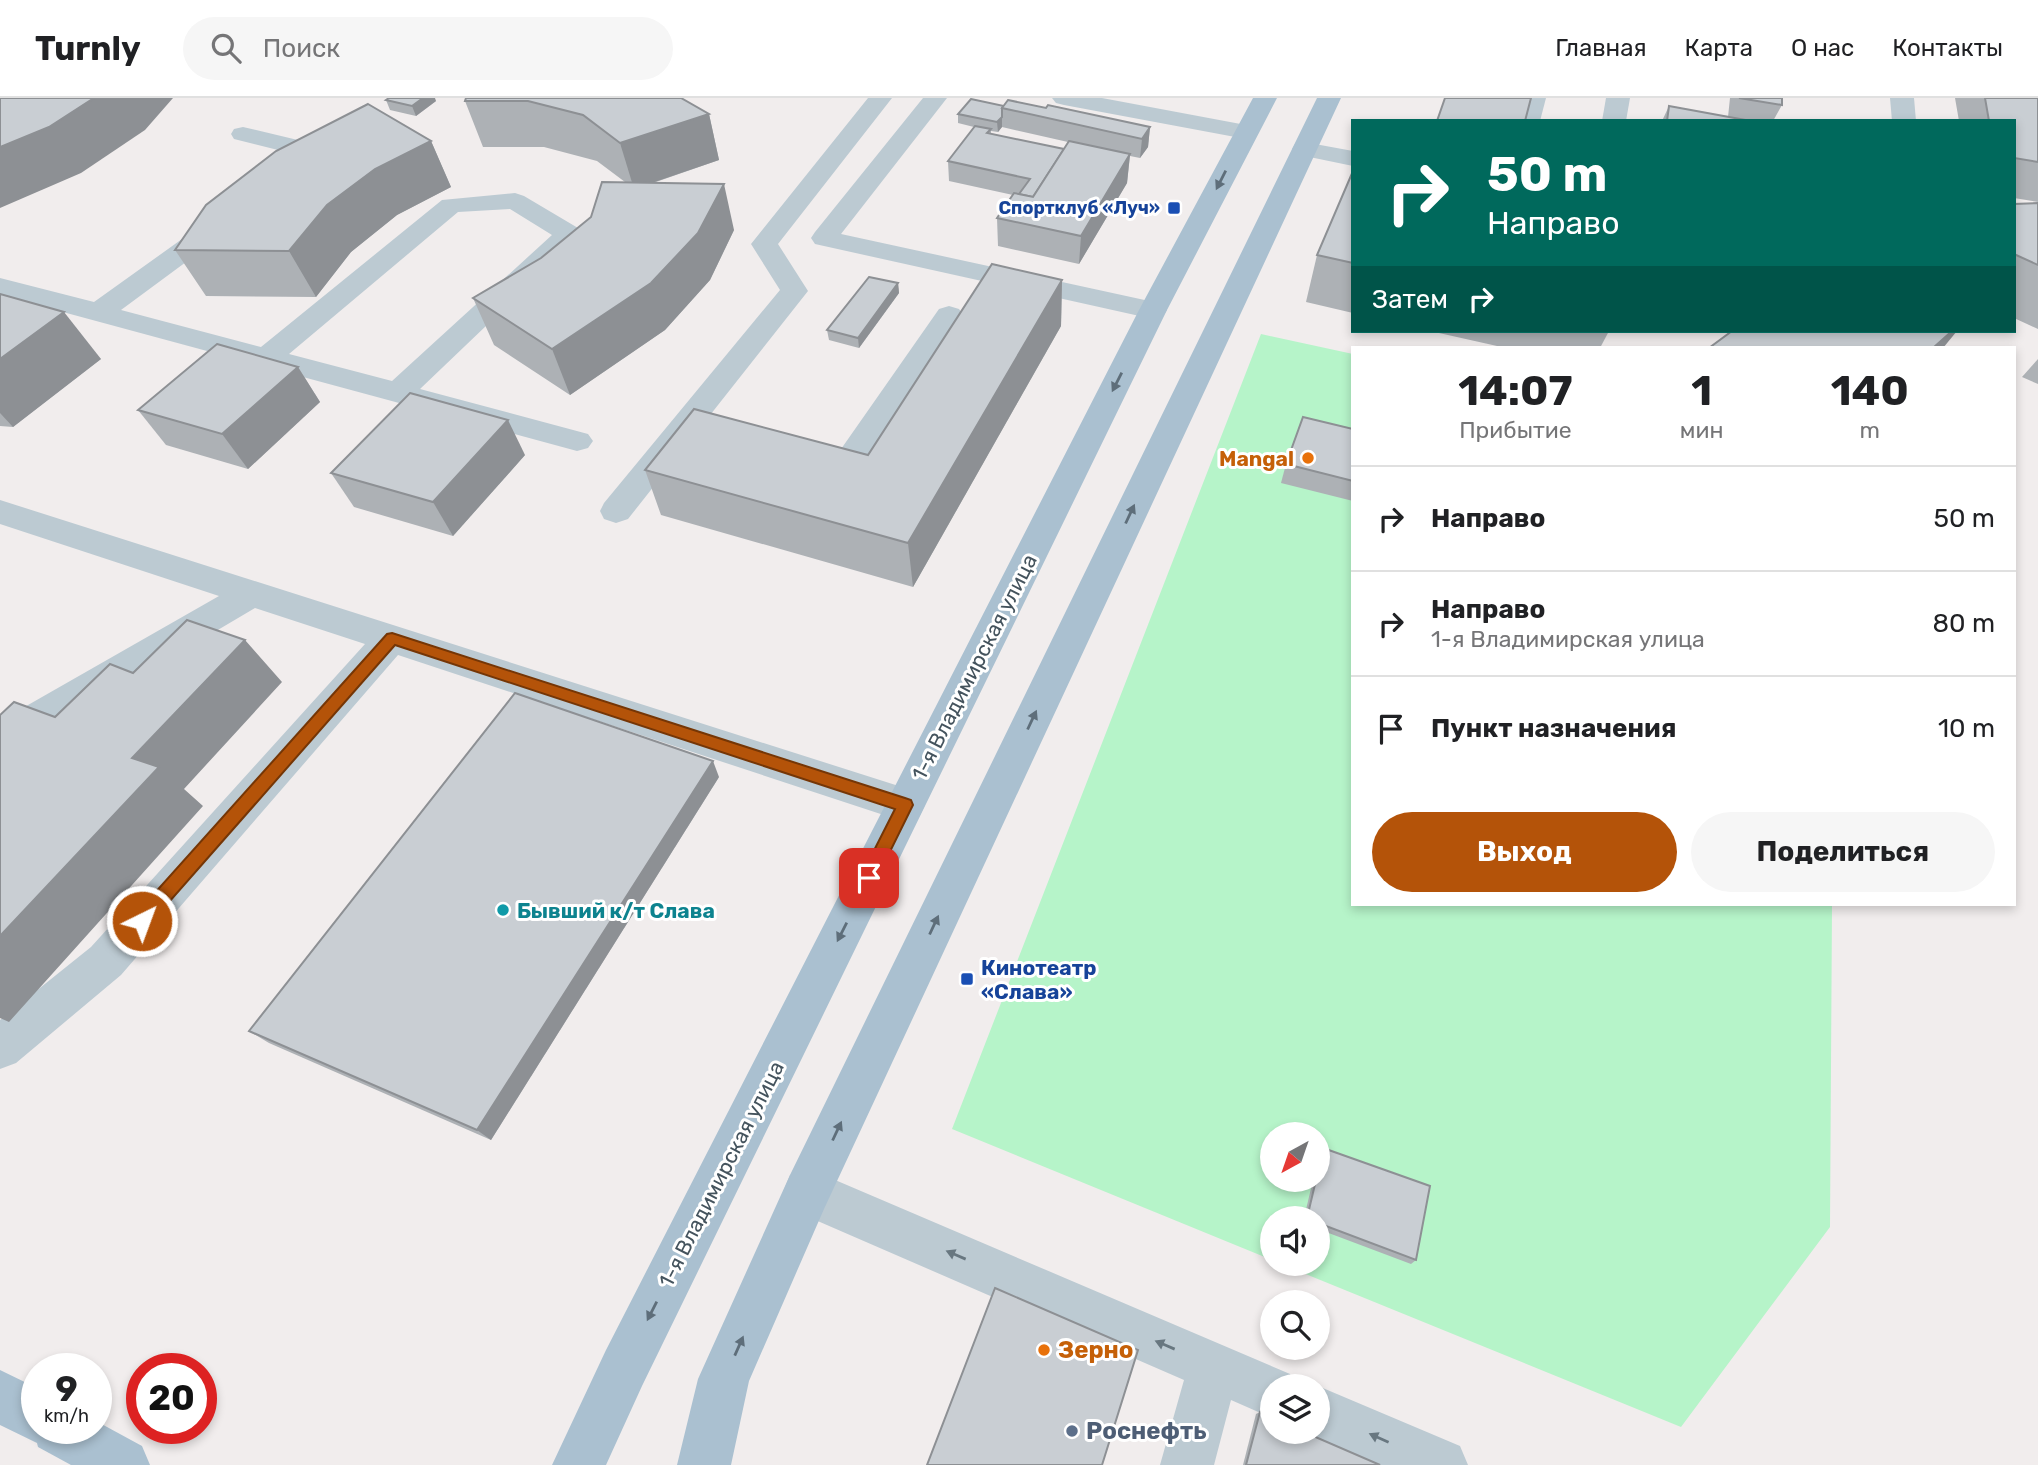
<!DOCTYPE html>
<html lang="ru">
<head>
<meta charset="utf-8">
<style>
  body { margin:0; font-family:Rubik,sans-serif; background:#f6f6f6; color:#202124; height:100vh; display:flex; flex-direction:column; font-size:26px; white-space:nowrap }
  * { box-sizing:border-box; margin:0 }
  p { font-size:23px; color:#757577 }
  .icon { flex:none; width:38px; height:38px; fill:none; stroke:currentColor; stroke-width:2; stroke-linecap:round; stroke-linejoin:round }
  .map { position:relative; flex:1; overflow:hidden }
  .panel { position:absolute; left:1351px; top:248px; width:665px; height:560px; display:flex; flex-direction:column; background:#fff; border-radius:0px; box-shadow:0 4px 10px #0003 }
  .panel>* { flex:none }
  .top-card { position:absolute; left:1351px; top:21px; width:665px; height:214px; border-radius:0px; box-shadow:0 4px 10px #0003; background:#00695c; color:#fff; overflow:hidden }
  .needle { width:46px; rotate:220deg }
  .fabs { position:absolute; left:1260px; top:1024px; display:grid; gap:14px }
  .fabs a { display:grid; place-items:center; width:70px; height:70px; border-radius:50%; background:#fff; box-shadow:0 4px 10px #0003; font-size:35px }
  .speed { position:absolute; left:21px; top:1255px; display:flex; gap:14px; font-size:35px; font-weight:700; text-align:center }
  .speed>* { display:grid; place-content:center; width:91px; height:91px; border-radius:50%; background:#fff; box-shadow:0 4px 10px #0003; line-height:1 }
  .speed small { font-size:18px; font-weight:400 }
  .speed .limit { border:10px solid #d22; background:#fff; color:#111 }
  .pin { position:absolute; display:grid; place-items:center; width:60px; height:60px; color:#fff; margin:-30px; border-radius:14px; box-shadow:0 4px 10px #0006 }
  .me { position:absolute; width:77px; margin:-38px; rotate:42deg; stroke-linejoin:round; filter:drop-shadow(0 0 5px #0008) }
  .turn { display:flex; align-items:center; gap:24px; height:147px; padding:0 21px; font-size:32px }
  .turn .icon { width:91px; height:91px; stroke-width:2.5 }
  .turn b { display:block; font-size:49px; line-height:60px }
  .then { display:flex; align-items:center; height:66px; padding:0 21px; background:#0003; gap:14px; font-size:26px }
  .eta { display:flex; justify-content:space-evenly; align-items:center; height:119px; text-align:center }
  .eta b { font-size:42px; font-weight:700; line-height:49px }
  .primary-button { display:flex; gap:14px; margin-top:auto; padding:14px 21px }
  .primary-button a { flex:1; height:80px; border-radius:42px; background:#b45309; color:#fff; font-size:28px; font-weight:700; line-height:80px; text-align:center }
  .primary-button a+a { background:#f6f6f6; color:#202124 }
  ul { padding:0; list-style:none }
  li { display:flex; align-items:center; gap:21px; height:105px; padding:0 21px; border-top:2px solid #e0e0e0 }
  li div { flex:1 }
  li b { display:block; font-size:26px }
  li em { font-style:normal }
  header { display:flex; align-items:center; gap:42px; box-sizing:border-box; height:98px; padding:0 35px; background:#fff; border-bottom:2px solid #e0e0e0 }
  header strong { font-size:33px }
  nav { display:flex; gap:38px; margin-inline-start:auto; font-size:24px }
  .search { width:490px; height:63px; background:#f6f6f6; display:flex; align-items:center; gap:18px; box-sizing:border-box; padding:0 24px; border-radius:38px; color:#757577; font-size:26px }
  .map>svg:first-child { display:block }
  .green { fill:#b6f4c9; fill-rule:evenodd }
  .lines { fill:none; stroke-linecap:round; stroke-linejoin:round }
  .minor { fill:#bccad2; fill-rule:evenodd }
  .major { fill:#aac0d0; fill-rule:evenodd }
  .wall { fill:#adb1b5; fill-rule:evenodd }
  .shaded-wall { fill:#8d9094 }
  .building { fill:#c9ced3; stroke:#8d9094; stroke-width:2 }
  .oneway { fill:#5e6e7a }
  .oneway2 { fill:#687780 }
  .route { fill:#b45309; stroke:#753606; stroke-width:2 }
  .transit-dot { fill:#1a4fb4; stroke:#fff; stroke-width:2.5 }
  .food-dot { fill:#e8710a; stroke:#fff; stroke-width:2.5 }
  .culture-dot { fill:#0f9aa8; stroke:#fff; stroke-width:2.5 }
  .service-dot { fill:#5c6f8a; stroke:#fff; stroke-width:2.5 }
  .labels { text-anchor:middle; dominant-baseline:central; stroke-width:6; stroke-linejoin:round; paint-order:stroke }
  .far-transit-label { font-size:18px; font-weight:bold; fill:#164399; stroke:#fff; text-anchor:end }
  .food-label { font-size:21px; font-weight:bold; fill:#c56008; stroke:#fff; text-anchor:end }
  .street-label { font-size:21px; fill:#44535d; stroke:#fff }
  .culture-label { font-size:21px; font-weight:bold; fill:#0d838f; stroke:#fff; text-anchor:start }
  .transit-label { font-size:21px; font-weight:bold; fill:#164399; stroke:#fff; text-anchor:start }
  .near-food-label { font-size:24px; font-weight:bold; fill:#c56008; stroke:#fff; text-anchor:start }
  .near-service-label { font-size:24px; font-weight:bold; fill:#4e5e75; stroke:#fff; text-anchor:start }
</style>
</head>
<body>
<header>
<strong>Turnly</strong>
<div class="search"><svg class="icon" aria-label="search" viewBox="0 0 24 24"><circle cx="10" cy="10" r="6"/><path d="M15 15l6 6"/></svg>Поиск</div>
<nav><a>Главная</a><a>Карта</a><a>О нас</a><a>Контакты</a></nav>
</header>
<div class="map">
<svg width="2038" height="1367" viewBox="0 0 2038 1367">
  <rect width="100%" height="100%" fill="#f1eded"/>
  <!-- green -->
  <path class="green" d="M1261,236l92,20v551h479l-2,322 -149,200 -400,-163h37v-46h-46v42l-320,-131zM1272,1036h46v46h-46z"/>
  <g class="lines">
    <!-- minor -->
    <g class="minor">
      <path d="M868,0h24l-114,146 30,47 -180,228 -12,4 -12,-4 -4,-8 4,-8 176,-213 -29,-46z"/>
      <path d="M923,0h24l-106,136 322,70 4,6 -4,6 -10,3 -338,-75 -4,-6 4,-6z"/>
      <path d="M1052,0h50l144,27 9,2 3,5 -3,5 -9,2 -182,-34 -8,-2z"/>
      <path d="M1522,0h24l-6,23h-24z"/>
      <path d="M1606,0h24l-4,23h-24z"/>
      <path d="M1890,0h24l2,23h-24z"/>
      <path d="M243,29l84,20 3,5c-8,13 -23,21 -38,17l-3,-5 9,-9 -64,-16 -3,-5 3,-5z"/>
      <path d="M1304,44l49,9v15l-58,-12 -3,-5 3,-5z"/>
      <path d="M515,95l9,3 54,32 4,6 -162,155 168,45 5,7 -5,7 -11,3 -577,-156v-17l94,24 116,-83 9,-2 9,2 4,6 -4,6 -107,79 140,37 181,-147zM510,111l42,26 -160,146 -103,-27 169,-142z"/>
      <path d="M949,208l10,3 4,6 -112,168 -11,3 -35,-9 -5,-8 5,-8 11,-3 16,4 107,-153z"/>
      <path d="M0,402l905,288 14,5 6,12 -6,12 -14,5 -507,-167 -277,320 -105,88 -16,6v-49l91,-73 274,-303 -110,-36 -242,143 -13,4v-34l219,-125 -219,-72z"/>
      <path d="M807,1070l483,206 5,12h-23v32l-41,-18 -17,65h-54l24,-85 -394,-171 -7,-17 7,-17z"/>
      <path d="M1318,1288l142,60 8,19h-89l-77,-33h16z"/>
    </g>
    <!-- major -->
    <g class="major">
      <path d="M1253,0h24l-110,212 -525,1076 -36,79h-54l54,-115 533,-1040z"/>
      <path d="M1317,0h24l-517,1111 -75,172 -18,84h-54l21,-86 92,-204z"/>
      <path d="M0,1272l37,18v40h59v-7l46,25 8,19h-79l-33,-18 -1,-4 -37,-18z"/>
    </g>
  </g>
  <!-- wall -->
  <g class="wall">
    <path d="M681,0l28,16 10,46 -66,23 81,47 -24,50 -45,50 -95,65 -76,-50 -21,-47 68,-40 50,-41 34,-35 -28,-21 -53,-14h-61l-18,-46z"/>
    <path d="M1730,0h52v7l-9,16h-111l7,-15 59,11z"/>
    <path d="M1955,0h83v104l-24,-4v-77h-55z"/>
    <path d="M386,2l50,1 -20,15 -26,-6z"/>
    <path d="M1004,8l42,2 104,19 -2,20 -8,11 -10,-2 -3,27 -48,81 -81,-18 -1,-28 16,-23 -64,-14 -1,-20 26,-34 -16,-4v-9zM1002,29l66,15 -4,7 -73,-15v-3l7,1z"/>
    <path d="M431,43l20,46 -54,28 -46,37 -35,45 -110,-1 -31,-46z"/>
    <path d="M1353,73v142l-47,-11 11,-47z"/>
    <path d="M2038,105v126l-24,-11v-114z"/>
    <path d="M1062,182l-1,46 -148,261 -252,-72 -16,-45 223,-15z"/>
    <path d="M898,185l1,10 -40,55 -30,-8 -2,-10z"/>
    <path d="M0,196l101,65 -88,68 -13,-1z"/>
    <path d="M1430,233h179l-9,17h-94z"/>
    <path d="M2038,261v25l-16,-7z"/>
    <path d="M298,269l22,35 -72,67 -82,-24 -28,-35z"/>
    <path d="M1353,331v72l-72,-18 5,-19z"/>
    <path d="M525,357l-72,81 -99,-29 -23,-34z"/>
    <path d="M719,679l-228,363 -222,-97 -20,-12z"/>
    <path d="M1323,1050l93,112 -5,4 -93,-35v-11h-14l9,-38h5v-22l1,-5z"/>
    <path d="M1260,1314l120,53h-137l13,-51z"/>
  </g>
  <!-- shaded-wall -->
  <g class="shaded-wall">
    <path d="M94,0h79l-28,32 -64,43 -81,35v-61z"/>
    <path d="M423,0h12l1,3 -20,15 -4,-10z"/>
    <path d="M709,16l10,46 -85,29 -14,-46z"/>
    <path d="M1002,19v10l-4,5 -1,-10z"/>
    <path d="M1150,29l-2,20 -8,11 2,-19z"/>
    <path d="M431,43l20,46 -54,28 -46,37 -35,45 -27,-46 38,-46 48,-36z"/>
    <path d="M1130,56l-3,29 -48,81 2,-28z"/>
    <path d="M724,86l10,46 -24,50 -45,50 -95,65 -18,-46z"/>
    <path d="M1062,182l-1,46 -148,261 -5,-44z"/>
    <path d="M898,185l1,10 -40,55 -1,-10z"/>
    <path d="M64,214l37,47 -88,68 -13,-14v-54z"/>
    <path d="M1952,233h5l-14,17h-10z"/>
    <path d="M298,269l22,35 -72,67 -26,-35z"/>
    <path d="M508,322l17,35 -72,81 -20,-34z"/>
    <path d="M245,542l37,42 -98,107 19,17 -194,216 -9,-4v-82l132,-178z"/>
    <path d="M713,663l6,16 -228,363 -14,-10z"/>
  </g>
  <!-- building -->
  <g class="building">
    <path d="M0,0h94l-45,29 -49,20z"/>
    <path d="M389,0h34l-11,8 -26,-6z"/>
    <path d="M466,0h215l28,16 -89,29 -37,-28 -55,-14h-63z"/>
    <path d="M1445,0h86l-6,23h-88z"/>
    <path d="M1739,0h43v7z"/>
    <path d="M1985,0h53v64l-24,-4v-37h-25z"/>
    <path d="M971,1l33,7 -2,2v9l-5,5 -39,-8z"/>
    <path d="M1008,2l38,8 2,-3 102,22 -8,12 -140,-31z"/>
    <path d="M368,6l63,37 -56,28 -48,36 -38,46 -114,-1 31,-45 70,-54z"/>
    <path d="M1669,8l82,15h-84z"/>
    <path d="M975,28l16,3 -4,4 77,16 -31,48 -14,-3 11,-15 -82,-18z"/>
    <path d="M1069,43l61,13 -49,82 -84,-18 17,-25 19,4z"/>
    <path d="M1353,73v92l-36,-8z"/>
    <path d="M602,84l122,2 -26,49 -47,50 -99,66 -79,-51 68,-40 50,-41z"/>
    <path d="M2038,105v62l-24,-11v-50z"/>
    <path d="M992,166l70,16 -154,263 -263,-73 49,-61 174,46z"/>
    <path d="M869,179l29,6 -40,55 -31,-8z"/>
    <path d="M0,196l64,18 -64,47z"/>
    <path d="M1732,233h220l-19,17h-224z"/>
    <path d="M217,246l81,23 -76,67 -84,-24z"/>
    <path d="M410,295l98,27 -75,82 -102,-29z"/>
    <path d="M1303,319l50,12v52l-67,-17z"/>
    <path d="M187,522l58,20 -113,118 27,9 -159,169v-221l14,-13 41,15 55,-53 23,9z"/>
    <path d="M515,595l198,68 -236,369 -228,-99z"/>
    <path d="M1323,1050l107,38 -14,74 -98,-37v-5h-11l9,-38h2v-9z"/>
    <path d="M995,1190l143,62 -36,115h-175z"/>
    <path d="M1260,1314l12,6v14h32l76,33h-134z"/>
  </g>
  <!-- one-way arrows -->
  <defs><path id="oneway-solid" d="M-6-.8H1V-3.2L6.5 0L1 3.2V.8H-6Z" transform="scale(1.75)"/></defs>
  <g class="oneway">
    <use href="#oneway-solid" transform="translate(1221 82) rotate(117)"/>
    <use href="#oneway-solid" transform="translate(1117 284) rotate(117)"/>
    <use href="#oneway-solid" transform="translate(1130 416) rotate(-65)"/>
    <use href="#oneway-solid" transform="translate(1032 622) rotate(-65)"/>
    <use href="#oneway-solid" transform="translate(934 827) rotate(-65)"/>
    <use href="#oneway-solid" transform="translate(842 834) rotate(117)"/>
    <use href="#oneway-solid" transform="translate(837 1033) rotate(-65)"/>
    <use href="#oneway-solid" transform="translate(652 1213) rotate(117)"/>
    <use href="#oneway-solid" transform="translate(739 1248) rotate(-66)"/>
  </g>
  <g class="oneway2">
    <use href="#oneway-solid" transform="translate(956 1157) rotate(-157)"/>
    <use href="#oneway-solid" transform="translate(1165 1247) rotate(-157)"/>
    <use href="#oneway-solid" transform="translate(1379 1340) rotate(-156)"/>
  </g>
  <!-- route -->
  <path class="route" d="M392,535l513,165 6,2 2,5 -39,79 -5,2 -6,-2 -3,-6 35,-69 -500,-164 -247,281 -6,2 -7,-2 -2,-5 2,-6 252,-281z"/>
  <!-- markers -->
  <g class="transit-dot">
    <rect x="1167" y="103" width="14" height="14" rx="3.5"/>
    <rect x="960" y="874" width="14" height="14" rx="3.5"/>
  </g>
  <g class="food-dot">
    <circle cx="1308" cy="360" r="7"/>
    <circle cx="1044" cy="1252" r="7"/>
  </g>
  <circle class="culture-dot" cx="503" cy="812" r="7"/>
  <circle class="service-dot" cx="1072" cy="1333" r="7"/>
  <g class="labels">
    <!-- far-transit labels -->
    <g class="far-transit-label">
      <text x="1160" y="110">Спортклуб «Луч»</text>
    </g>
    <!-- food labels -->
    <g class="food-label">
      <text x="1294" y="360">Mangal</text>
    </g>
    <!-- street labels -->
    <g class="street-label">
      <text transform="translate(974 569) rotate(-63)">1-я Владимирская улица</text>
      <text transform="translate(721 1076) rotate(-63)">1-я Владимирская улица</text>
    </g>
    <!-- culture labels -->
    <g class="culture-label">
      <text x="517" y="812">Бывший к/т Слава</text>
    </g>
    <!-- transit labels -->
    <g class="transit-label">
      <text x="981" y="869">Кинотеатр<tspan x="981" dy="24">«Слава»</tspan></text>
    </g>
    <!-- near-food labels -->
    <g class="near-food-label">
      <text x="1058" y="1252">Зерно</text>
    </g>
    <!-- near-service labels -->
    <g class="near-service-label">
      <text x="1086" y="1333">Роснефть</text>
    </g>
  </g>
</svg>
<div class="fabs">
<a><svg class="needle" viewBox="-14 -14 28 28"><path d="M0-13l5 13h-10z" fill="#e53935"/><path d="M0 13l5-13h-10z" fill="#757577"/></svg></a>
<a><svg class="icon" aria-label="sound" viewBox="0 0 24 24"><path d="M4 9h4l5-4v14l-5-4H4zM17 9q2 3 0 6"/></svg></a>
<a><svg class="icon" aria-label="search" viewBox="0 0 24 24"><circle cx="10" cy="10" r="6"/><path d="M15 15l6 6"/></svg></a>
<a><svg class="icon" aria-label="layers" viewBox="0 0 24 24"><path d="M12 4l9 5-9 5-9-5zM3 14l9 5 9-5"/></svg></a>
</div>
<div class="speed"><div>9<small>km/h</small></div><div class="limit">20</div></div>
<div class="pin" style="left:869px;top:780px;background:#d93025"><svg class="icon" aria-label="arrive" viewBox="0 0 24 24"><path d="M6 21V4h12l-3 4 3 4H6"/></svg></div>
<svg class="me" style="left:142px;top:823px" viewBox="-20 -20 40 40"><circle r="17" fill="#b45309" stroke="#fff" stroke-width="3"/><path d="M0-11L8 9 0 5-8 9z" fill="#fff"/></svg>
<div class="top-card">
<div class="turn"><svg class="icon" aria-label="right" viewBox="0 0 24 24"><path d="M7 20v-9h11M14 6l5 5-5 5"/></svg><div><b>50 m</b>Направо</div></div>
<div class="then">Затем<svg class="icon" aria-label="right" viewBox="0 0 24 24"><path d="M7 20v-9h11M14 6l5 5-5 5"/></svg></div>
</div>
<section class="panel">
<div class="eta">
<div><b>14:07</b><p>Прибытие</p></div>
<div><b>1</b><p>мин</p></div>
<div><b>140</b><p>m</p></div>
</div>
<ul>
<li><svg class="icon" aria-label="right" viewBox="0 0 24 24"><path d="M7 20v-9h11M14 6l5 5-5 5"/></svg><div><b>Направо</b></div><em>50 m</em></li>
<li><svg class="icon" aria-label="right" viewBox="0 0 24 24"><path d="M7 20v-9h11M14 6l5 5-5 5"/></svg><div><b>Направо</b><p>1-я Владимирская улица</p></div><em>80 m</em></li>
<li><svg class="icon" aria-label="arrive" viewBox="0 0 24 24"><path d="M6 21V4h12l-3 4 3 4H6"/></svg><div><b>Пункт назначения</b></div><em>10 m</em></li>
</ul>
<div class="primary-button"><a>Выход</a><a>Поделиться</a></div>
</section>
</div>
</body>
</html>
